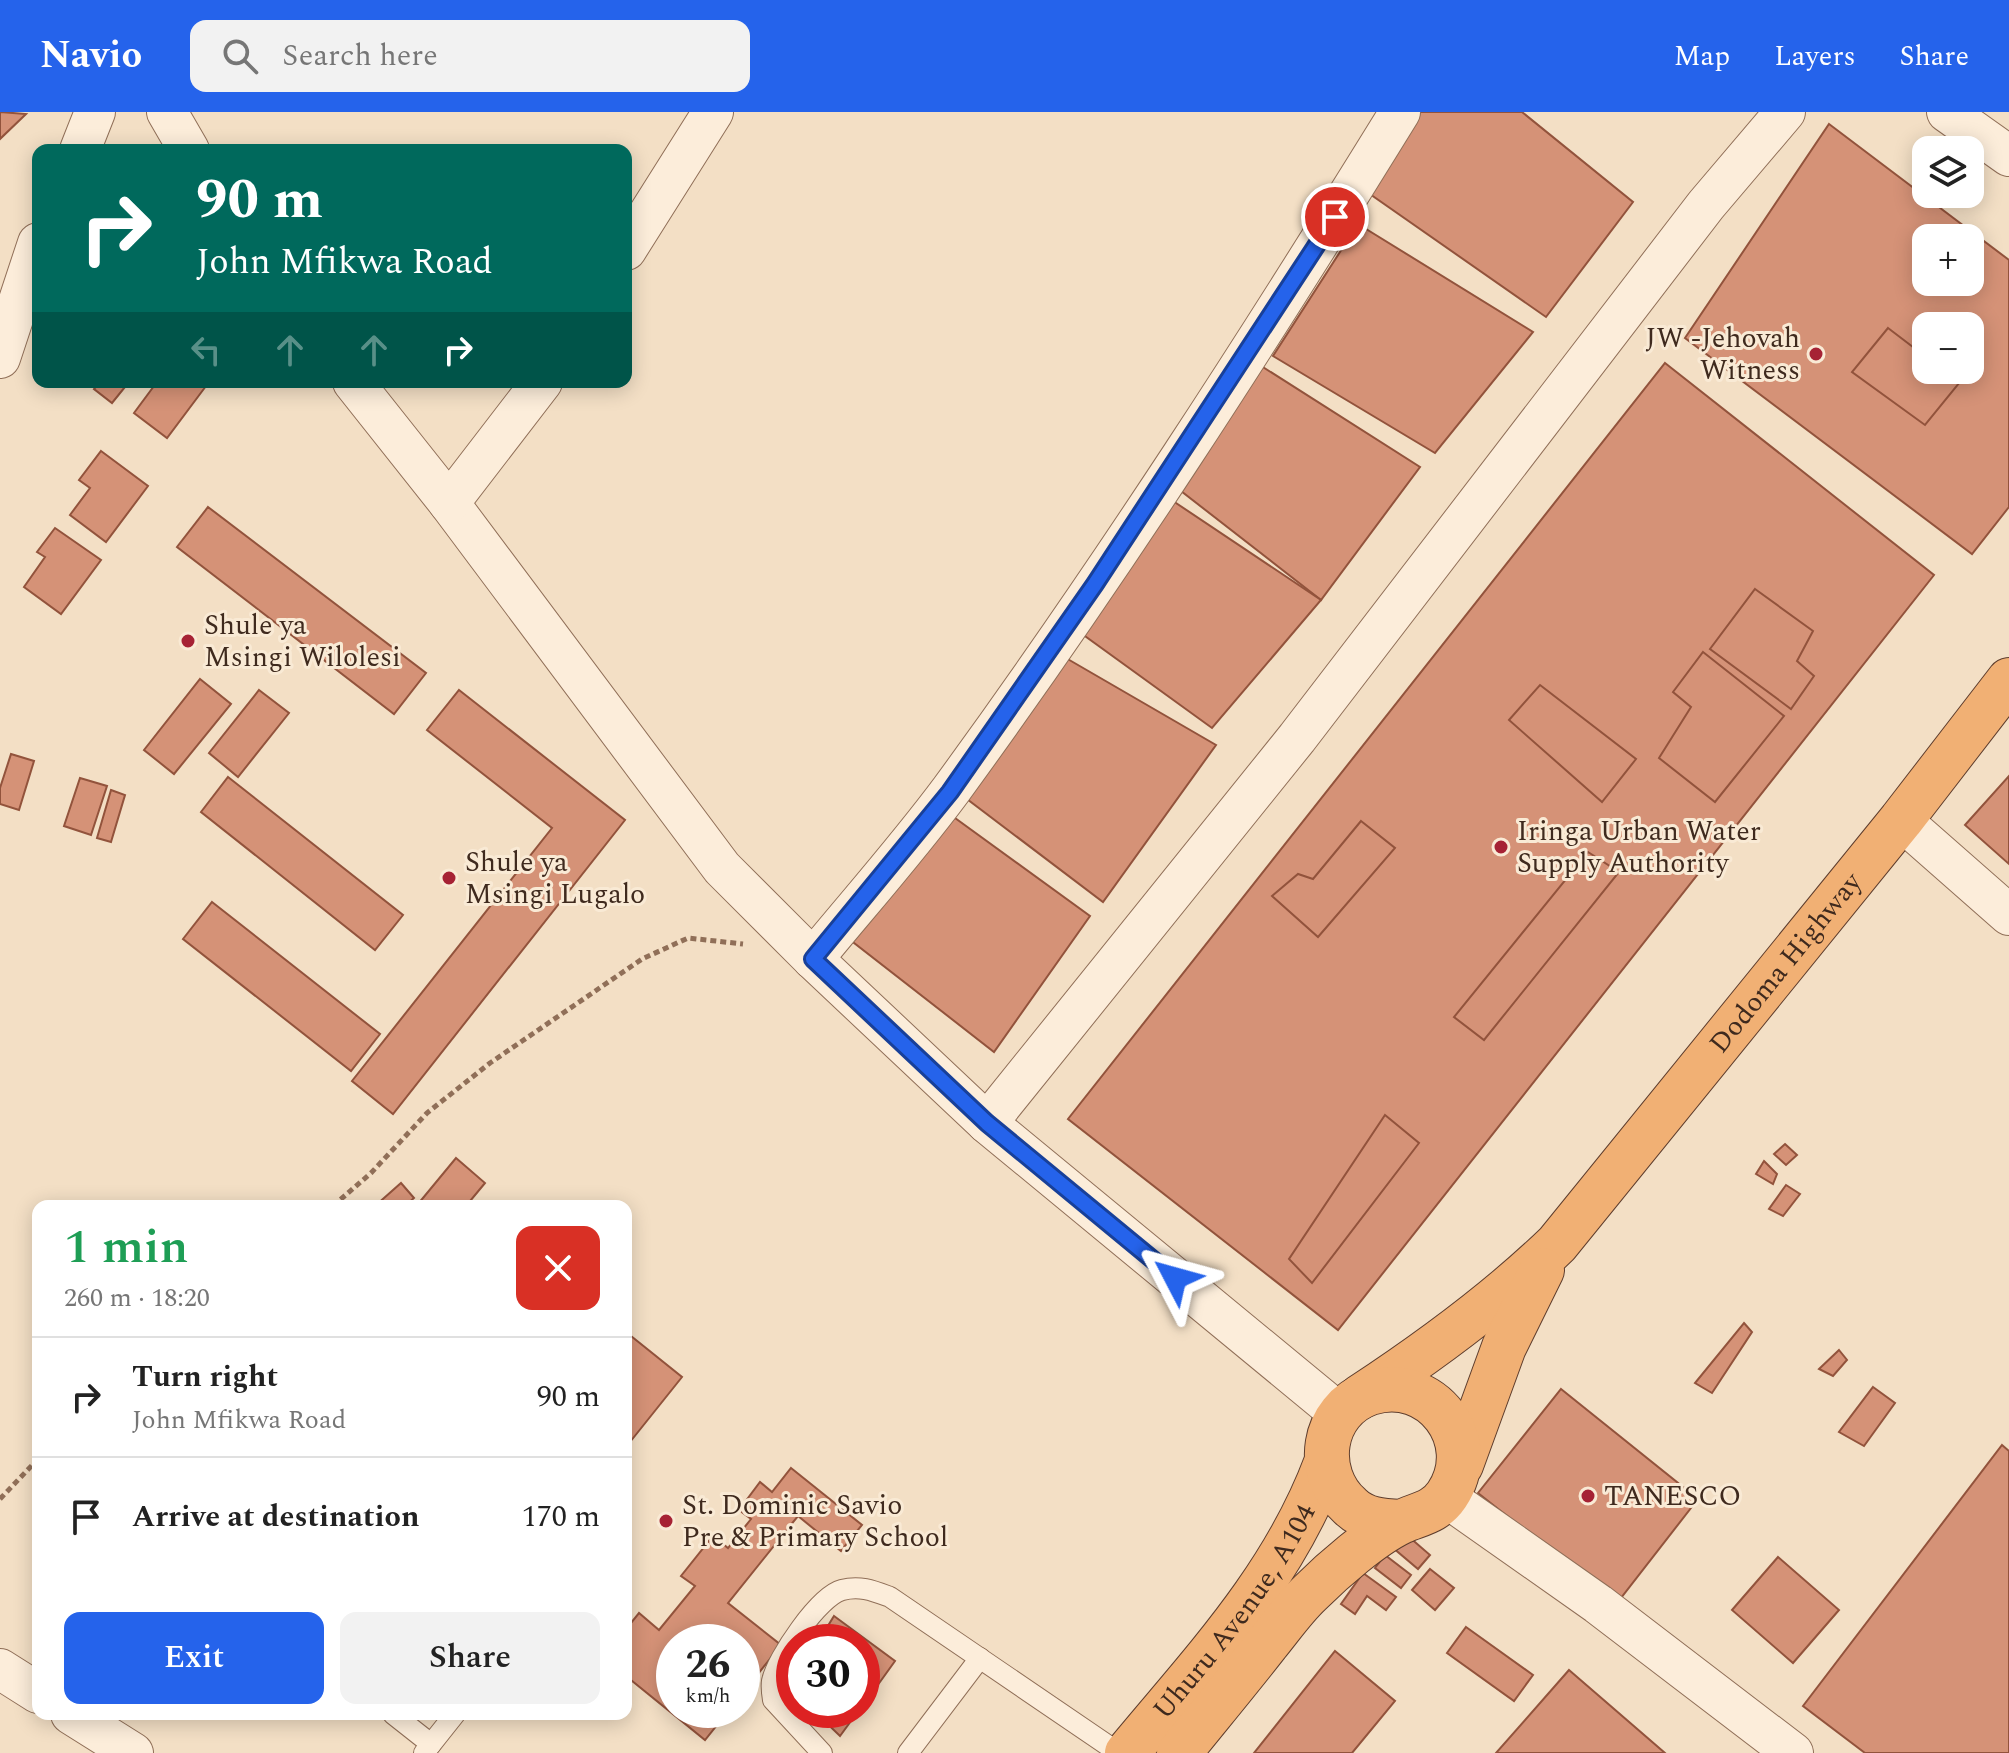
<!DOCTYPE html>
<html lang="en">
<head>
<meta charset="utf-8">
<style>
  body { margin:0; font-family:Spectral,serif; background:#f2f2f2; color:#222; height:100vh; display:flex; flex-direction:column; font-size:30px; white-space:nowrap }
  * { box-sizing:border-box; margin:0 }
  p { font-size:26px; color:#767676 }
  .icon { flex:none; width:44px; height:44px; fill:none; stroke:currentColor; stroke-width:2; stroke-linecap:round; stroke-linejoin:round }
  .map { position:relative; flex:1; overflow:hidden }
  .sheet { position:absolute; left:32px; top:1088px; width:600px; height:520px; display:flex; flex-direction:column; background:#fff; border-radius:16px; box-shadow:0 4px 20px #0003 }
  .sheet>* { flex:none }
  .guide { position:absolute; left:32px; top:32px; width:600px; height:244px; border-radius:16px; box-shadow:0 4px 20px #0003; background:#00695c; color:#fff; overflow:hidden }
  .buttons { position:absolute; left:1912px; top:24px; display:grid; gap:16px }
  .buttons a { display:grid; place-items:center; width:72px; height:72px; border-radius:16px; background:#fff; box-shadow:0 4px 20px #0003; font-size:40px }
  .speed { position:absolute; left:656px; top:1512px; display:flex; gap:16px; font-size:40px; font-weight:700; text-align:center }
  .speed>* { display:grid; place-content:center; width:104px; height:104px; border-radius:50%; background:#fff; box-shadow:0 4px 20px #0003; line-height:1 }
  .speed small { font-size:20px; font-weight:400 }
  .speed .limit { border:12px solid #d22; background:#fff; color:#111 }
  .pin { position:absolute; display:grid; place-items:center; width:68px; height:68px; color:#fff; margin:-34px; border:4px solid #fff; border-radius:50%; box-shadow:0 2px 8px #0007 }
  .me { position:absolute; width:88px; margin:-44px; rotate:309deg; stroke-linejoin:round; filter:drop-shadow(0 0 6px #0008) }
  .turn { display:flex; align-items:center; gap:28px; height:168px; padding:0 32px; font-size:36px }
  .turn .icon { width:104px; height:104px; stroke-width:2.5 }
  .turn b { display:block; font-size:56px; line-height:68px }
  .lanes { display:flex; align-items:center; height:76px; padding:0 32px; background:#0003; justify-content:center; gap:40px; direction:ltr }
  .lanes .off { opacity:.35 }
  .round { display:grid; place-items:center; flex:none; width:84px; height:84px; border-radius:16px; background:#f2f2f2 }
  .summary { display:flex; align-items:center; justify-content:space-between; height:136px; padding:0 32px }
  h1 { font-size:48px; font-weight:600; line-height:60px; color:#1e9e55 }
  .primary-button { display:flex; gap:16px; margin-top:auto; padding:16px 32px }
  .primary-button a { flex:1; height:92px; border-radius:16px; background:#2563eb; color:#fff; font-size:32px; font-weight:600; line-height:92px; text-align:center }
  .primary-button a+a { background:#f2f2f2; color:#222 }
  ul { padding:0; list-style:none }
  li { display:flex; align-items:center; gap:24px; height:120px; padding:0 32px; border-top:2px solid #e0e0e0 }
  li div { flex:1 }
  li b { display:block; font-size:30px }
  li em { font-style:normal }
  header { display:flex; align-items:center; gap:48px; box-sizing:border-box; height:112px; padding:0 40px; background:#2563eb; color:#fff }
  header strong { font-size:38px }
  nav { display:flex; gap:44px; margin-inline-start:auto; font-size:28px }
  .search { width:560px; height:72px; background:#f2f2f2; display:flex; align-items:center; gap:20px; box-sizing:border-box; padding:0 28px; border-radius:16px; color:#767676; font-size:30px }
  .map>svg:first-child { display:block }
  .building { fill:#d59277; stroke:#92533c; stroke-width:2; fill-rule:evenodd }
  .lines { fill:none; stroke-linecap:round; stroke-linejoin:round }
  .service-casing { stroke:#906f58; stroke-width:22 }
  .minor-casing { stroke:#906f58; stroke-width:42 }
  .trunk-casing { stroke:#5e3d2d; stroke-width:46 }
  .path { stroke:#906f58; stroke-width:5; stroke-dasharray:6 4; stroke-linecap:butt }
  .service { stroke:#fcedda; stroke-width:20 }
  .minor { stroke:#fcedda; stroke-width:40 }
  .trunk { stroke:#f1b074; stroke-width:44 }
  .route-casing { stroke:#184099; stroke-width:20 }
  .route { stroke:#2563eb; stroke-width:14 }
  .poi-dot { fill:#a62234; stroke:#f9ead5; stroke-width:3 }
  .labels { text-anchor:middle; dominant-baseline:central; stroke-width:6; stroke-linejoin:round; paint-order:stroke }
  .poi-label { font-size:28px; fill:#3f2a1e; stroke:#f9ead5; text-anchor:start }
  .street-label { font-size:28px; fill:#3f2a1e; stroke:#f9ead5 }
</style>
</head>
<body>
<header>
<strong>Navio</strong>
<div class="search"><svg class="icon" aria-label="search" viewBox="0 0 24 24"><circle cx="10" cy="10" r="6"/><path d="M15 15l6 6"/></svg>Search here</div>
<nav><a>Map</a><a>Layers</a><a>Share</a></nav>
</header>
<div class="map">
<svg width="2009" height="1641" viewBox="0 0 2009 1641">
  <rect width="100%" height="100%" fill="#f3dfc5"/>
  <!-- building -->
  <g class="building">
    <path d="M0,0l26,2 -26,25z"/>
    <path d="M1420,0h102l111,90 -87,115 -179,-125z"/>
    <path d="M1829,12l180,136v247l-37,47 -287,-216zM1926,126h44v44h-44zM1926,214h44v44h-44z"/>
    <path d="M1358,112l175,108 -98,121 -162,-97z"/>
    <path d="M1888,216l38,29v13h18l16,12 -35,43 -73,-53z"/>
    <path d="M1255,250l165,105 -99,133 -149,-116z"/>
    <path d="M1665,251l269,212 -596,755 -270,-211z"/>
    <path d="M100,270h29l-17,21 -18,-14z"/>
    <path d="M157,270h44l5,4 -39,52 -33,-25z"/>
    <path d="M101,339l47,35 -42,56 -36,-27 20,-27 -11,-8z"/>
    <path d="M1170,387l151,101 -109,128 -134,-97z"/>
    <path d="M208,395l218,166 -32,41 -217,-167z"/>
    <path d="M55,416l46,32 -40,54 -37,-27 21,-30 -8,-5z"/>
    <path d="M1755,477l58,42 -16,30 17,15 -23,33 -81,-60z"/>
    <path d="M1703,540l81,64 -69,86 -56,-44 32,-51 -18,-15z"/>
    <path d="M1059,542l157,91 -113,157 -140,-106z"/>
    <path d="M200,567l31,25 -57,70 -30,-24z"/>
    <path d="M1540,573l96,74 -34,43 -93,-82z"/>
    <path d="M259,578l30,23 -51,64 -29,-24z"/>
    <path d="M459,578l166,130 -232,294 -41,-33 200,-253 -125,-98z"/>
    <path d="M11,642l23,7 -15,49 -19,-6v-16z"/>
    <path d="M2009,664v88l-44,-39z"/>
    <path d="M228,665l175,138 -28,35 -174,-138z"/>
    <path d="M80,666l27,8 -16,49 -27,-9z"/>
    <path d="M111,678l14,5 -14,47 -14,-4z"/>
    <path d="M944,698l146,106 -96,136 -145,-113z"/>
    <path d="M1361,709l34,27 -77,89 -46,-41 26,-22 15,5z"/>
    <path d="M1588,740l31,20 -135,168 -30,-23z"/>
    <path d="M212,790l168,132 -29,37 -168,-132z"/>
    <path d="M1385,1003l34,28 -107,140 -23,-24z"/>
    <path d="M1785,1032l12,11 -11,10 -12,-11z"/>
    <path d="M456,1046l29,25 -19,23h-46l-2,-2z"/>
    <path d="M1764,1049l13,13 -4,10 -17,-10z"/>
    <path d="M401,1071l13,15 -9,8h-30z"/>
    <path d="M1786,1073l14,9 -17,22 -14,-7z"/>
    <path d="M1744,1211l8,9 -40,61 -17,-10z"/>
    <path d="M626,1220l56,45 -56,70z"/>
    <path d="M1839,1238l8,10 -14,16 -14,-7z"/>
    <path d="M1873,1275l22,16 -31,43 -25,-14z"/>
    <path d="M1561,1277l137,110 -81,104 -139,-110z"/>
    <path d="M2002,1333l7,6v302h-144l-62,-47z"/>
    <path d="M791,1356l71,57 -21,26 -43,-35 -70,87 53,42 -39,49v-52h-68v68h55l-24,30 -79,-64v-47l13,-16 20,17 36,-44 -14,-10 32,-40 15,12 23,-29 -12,-9 21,-28 12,10z"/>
    <path d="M1408,1424l22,19 -12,14 -26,-22z"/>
    <path d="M1385,1443l26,20 -10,13 -26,-20z"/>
    <path d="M1778,1445l61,53 -46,53 -61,-53z"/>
    <path d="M1430,1457l24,19 -19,22 -23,-20z"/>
    <path d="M1363,1461l33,24 -10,13 -19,-14 -12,18 -14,-10z"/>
    <path d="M834,1504l61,45 -33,46v-65h-44z"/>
    <path d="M1466,1515l67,48 -19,26 -67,-48z"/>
    <path d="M1335,1539l60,50 -43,52h-98z"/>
    <path d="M1569,1558l96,83h-169z"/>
    <path d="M813,1598h46l-19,26z"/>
  </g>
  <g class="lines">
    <defs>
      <g id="service">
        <path d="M393,1602l38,30"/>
        <path d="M424,1641l31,-39"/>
        <path d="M822,1641l-49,-53c-1,-6 -2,-13 -1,-19 5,-23 47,-85 70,-91 18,-5 32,1 48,7l229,156"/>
        <path d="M908,1641l72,-95"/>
      </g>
      <g id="minor">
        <path d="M167,0l22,38"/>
        <path d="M1947,0l62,44"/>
        <path d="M80,38l15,-38"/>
        <path d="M626,138l87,-138"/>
        <path d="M0,246l38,-115"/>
        <path d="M353,270l96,121 273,365 91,91 174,164 353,291"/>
        <path d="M449,391l93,-121"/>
        <path d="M1901,708l108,95"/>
        <path d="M813,847c46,-56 95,-111 138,-169 160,-219 307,-448 449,-678"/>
        <path d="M987,1011l310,-385 409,-533 79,-93"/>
        <path d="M1446,1385l152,107 195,149"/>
        <path d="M0,1557l38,24"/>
        <path d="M71,1602l62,39"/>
      </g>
      <g id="trunk">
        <path id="s1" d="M1360,1285c70,-46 137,-95 197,-153l344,-424 108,-140"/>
        <path d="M1461,1353l43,-118 38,-77"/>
        <path id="s2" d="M1127,1641c77,-93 156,-175 199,-290"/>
        <path d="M1179,1641c29,-36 59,-72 88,-109 14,-17 27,-36 43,-51 23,-23 62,-57 91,-71 17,-8 34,-9 46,-27 36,-54 -16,-122 -77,-102 -49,17 -57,80 -20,113 14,14 32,15 51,16"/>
      </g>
    </defs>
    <!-- service casing -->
    <use href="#service" class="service-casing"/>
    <!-- minor casing -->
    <use href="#minor" class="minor-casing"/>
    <!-- trunk casing -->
    <use href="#trunk" class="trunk-casing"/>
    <!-- path -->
    <g class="path">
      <path d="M333,1094l38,-33 56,-60 63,-50 152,-104 46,-21 55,6"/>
      <path d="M0,1387l38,-40"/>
    </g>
    <!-- service -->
    <use href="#service" class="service"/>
    <!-- minor -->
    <use href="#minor" class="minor"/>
    <!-- trunk -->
    <use href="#trunk" class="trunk"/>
  </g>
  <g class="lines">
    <defs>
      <path id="route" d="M1175,1166l-188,-155 -174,-164 137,-167 145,-208 240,-367"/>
    </defs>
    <!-- route casing -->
    <use href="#route" class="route-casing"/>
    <!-- route -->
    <use href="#route" class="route"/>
  </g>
  <!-- markers -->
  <g class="poi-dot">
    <circle cx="1816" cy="242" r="8"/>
    <circle cx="188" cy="529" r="8"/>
    <circle cx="1501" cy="735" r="8"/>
    <circle cx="449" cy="766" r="8"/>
    <circle cx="1588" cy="1384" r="8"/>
    <circle cx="666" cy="1409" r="8"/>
  </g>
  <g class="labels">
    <!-- poi labels -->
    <g class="poi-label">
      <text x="1800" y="226" text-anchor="end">JW -Jehovah<tspan x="1800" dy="32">Witness</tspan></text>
      <text x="204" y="513">Shule ya<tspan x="204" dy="32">Msingi Wilolesi</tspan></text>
      <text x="1517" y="719">Iringa Urban Water<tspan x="1517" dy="32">Supply Authority</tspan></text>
      <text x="465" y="750">Shule ya<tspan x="465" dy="32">Msingi Lugalo</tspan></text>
      <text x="1604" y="1384">TANESCO</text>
      <text x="682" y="1393">St. Dominic Savio<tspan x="682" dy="32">Pre &amp; Primary School</tspan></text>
    </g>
    <!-- street labels -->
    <g class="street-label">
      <text stroke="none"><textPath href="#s1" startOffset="612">Dodoma Highway</textPath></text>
      <text stroke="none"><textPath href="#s2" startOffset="178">Uhuru Avenue, A104</textPath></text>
    </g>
  </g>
</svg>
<div class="buttons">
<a><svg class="icon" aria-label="layers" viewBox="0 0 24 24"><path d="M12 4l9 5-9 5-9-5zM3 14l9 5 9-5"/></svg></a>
<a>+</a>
<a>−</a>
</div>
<div class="speed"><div>26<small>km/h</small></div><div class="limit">30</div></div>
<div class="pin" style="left:1335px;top:105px;background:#d93025"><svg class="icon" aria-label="arrive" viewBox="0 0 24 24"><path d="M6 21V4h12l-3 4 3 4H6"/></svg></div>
<svg class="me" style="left:1175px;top:1166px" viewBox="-20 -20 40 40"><path d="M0-17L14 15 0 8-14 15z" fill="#2563eb" stroke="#fff" stroke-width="4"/></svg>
<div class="guide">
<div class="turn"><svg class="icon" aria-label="right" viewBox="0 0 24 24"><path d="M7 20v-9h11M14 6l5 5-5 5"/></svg><div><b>90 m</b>John Mfikwa Road</div></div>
<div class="lanes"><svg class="icon off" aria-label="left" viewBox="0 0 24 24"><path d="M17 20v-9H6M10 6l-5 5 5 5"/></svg><svg class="icon off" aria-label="ahead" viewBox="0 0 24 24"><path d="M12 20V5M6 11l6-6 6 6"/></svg><svg class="icon off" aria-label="ahead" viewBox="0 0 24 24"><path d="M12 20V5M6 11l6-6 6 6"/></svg><svg class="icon" aria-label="right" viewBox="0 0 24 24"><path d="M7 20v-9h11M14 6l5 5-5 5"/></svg></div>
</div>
<section class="sheet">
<div class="summary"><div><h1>1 min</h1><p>260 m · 18:20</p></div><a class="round" style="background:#d93025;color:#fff"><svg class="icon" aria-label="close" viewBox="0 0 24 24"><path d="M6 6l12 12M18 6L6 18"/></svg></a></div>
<ul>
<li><svg class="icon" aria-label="right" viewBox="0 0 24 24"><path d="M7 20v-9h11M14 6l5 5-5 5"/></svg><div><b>Turn right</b><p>John Mfikwa Road</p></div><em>90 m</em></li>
<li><svg class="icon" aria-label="arrive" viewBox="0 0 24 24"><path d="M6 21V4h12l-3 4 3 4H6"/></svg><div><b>Arrive at destination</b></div><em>170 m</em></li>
</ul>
<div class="primary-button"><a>Exit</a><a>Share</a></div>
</section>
</div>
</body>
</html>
